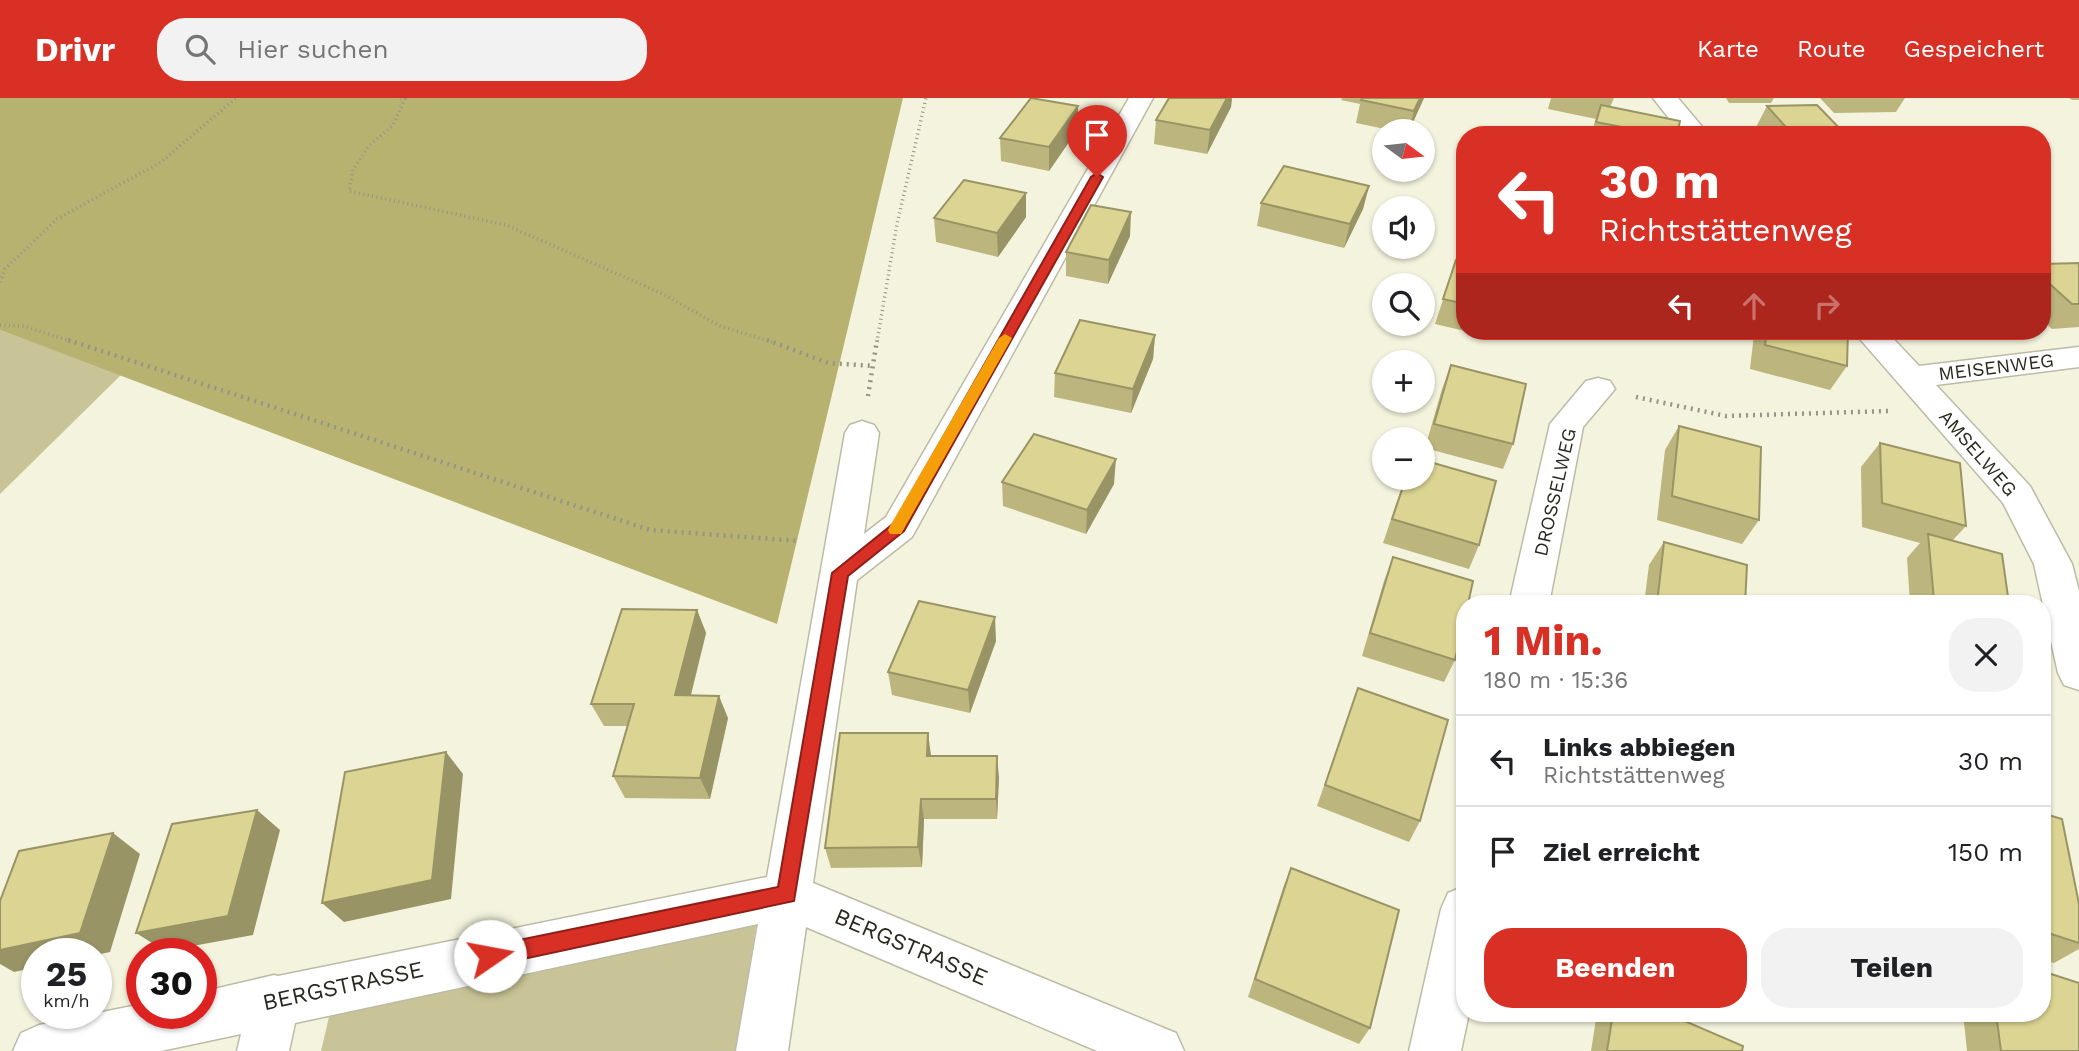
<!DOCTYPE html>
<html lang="de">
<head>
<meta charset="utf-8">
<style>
  body { margin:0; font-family:"Work Sans",sans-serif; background:#f2f2f2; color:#202124; height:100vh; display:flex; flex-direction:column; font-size:26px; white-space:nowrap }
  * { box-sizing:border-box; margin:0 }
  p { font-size:23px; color:#757577 }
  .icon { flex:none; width:38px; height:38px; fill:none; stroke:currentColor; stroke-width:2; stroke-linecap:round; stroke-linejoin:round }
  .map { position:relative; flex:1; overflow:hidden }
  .details { position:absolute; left:1456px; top:497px; width:595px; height:427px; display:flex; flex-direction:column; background:#fff; border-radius:28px; box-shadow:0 2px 5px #0004 }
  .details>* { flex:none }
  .top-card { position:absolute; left:1456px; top:28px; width:595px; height:214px; border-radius:28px; box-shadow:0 2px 5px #0004; background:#d93025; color:#fff; overflow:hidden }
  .needle { width:46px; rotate:105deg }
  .controls { position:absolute; left:1372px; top:21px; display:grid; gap:14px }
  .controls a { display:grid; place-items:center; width:63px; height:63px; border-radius:50%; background:#fff; box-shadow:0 2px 5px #0004; font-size:35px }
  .speed { position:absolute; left:21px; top:840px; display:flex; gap:14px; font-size:35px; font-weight:700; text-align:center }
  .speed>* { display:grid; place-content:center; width:91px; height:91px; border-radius:50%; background:#fff; box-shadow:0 2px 5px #0004; line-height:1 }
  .speed small { font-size:18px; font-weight:400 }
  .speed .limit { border:10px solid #d22; background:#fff; color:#111 }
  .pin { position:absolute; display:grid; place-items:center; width:60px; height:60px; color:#fff; margin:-72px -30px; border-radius:50% 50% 50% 0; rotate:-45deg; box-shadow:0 0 7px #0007 }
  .pin .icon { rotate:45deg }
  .me { position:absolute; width:77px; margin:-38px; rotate:78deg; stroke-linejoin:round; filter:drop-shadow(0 0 5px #0008) }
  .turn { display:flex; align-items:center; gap:24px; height:147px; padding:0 28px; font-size:32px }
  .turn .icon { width:91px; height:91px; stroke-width:2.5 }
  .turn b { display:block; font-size:49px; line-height:60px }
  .lanes { display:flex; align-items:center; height:66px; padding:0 28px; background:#0003; justify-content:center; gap:35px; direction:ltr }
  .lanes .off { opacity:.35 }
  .round { display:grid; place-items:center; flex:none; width:74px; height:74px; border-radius:28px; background:#f2f2f2 }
  .headline { display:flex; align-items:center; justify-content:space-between; height:119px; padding:0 28px }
  h1 { font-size:42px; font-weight:700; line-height:52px; color:#d93025 }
  .action { display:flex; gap:14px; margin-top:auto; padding:14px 28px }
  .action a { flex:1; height:80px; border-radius:28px; background:#d93025; color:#fff; font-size:28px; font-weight:700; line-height:80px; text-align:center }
  .action a+a { background:#f2f2f2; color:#202124 }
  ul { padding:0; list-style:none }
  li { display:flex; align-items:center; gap:21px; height:91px; padding:0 28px; border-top:2px solid #e0e0e0 }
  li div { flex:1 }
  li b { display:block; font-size:26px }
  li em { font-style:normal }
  header { display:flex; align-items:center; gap:42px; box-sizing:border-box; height:98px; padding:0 35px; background:#d93025; color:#fff }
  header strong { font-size:33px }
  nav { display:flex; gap:38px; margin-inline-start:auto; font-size:24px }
  .search { width:490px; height:63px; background:#f2f2f2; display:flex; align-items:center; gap:18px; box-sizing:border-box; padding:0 24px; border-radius:28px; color:#757577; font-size:26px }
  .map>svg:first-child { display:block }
  .green { fill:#c9c497 }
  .forest { fill:#b8b271 }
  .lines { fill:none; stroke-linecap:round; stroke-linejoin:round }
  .minor-casing { stroke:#bcbba6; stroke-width:3 }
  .path-far1 { stroke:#959585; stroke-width:3.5; stroke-dasharray:1 3.5; stroke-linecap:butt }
  .path { stroke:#959585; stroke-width:4.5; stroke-dasharray:2 5; stroke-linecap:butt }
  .minor { fill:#fff; fill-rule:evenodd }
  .wall { fill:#bcb67e }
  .shaded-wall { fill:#999466 }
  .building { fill:#dbd492; stroke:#999466; stroke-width:2 }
  .route { fill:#d93025; stroke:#8d1f18; stroke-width:2 }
  .slow { fill:#f59e0b }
  .labels { text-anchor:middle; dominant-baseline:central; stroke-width:7; stroke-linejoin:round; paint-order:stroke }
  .street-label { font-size:19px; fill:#292920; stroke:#fff }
  .near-street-label { font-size:23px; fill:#292920; stroke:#fff }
</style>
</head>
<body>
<header>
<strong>Drivr</strong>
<div class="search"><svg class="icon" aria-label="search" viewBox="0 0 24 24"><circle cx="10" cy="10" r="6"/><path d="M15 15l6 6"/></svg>Hier suchen</div>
<nav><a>Karte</a><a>Route</a><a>Gespeichert</a></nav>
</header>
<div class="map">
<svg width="2079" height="953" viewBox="0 0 2079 953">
  <rect width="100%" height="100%" fill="#f4f3dd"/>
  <!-- green -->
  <g class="green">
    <path d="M0,232l121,45 -121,119z"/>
    <path d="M757,822l-21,131h-415l11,-47z"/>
  </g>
  <!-- forest -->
  <path class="forest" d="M0,0h903l-126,526 -777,-294z"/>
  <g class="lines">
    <defs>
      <g id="minor">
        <path d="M1129,0h24l-241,439 -55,43 -44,303 363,150 8,18h-87l-291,-124 -18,124h-52l22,-127 -463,99 -6,28h-52l4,-17 -80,17h-148l8,-18 18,-8 103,-21v9h59v-21l73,-17 4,1 489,-99 78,-444 5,-8 12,-4 12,4 5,8 -15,101 22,-17z"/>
        <path d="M1653,0h25l31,37h-27z"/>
        <path d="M1853,233h33l33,35 160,-19v20l-143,18 94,101 42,78 7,27v99l-15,-5 -6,-12 -24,-109 -31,-61z"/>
        <path d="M1598,280l12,3 5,8 -32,38 -34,177h-40l41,-180 36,-43z"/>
        <path d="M1465,788v127h4l-8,38h-52l32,-142 7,-16z"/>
      </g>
    </defs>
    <!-- minor casing -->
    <use href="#minor" class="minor-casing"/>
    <!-- path-far1 -->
    <g class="path-far1">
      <path d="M400,0l5,1 -12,26 -25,22 -15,23 -4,21 157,34 155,68 59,33 52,16"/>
      <path d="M0,184l5,-13 52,-50 104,-57 75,-64"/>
      <path d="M0,227l24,1 49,16"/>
      <path d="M877,244l20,-118 29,-126"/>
    </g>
    <!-- path -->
    <g class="path">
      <path d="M68,242l582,190 149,11"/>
      <path d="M767,242l61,23 46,3"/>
      <path d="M868,298l9,-56"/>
      <path d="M1636,299l90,19 162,-5"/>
    </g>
    <!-- minor -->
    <use href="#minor" class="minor"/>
  </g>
  <!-- wall -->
  <g class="wall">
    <path d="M1169,0h63l-1,9 -24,47 -53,-10 2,-24z"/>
    <path d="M1342,0h82l-15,33h-14l-39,-8 4,-19 -19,-4z"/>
    <path d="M1551,0h63l-4,9 67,28h-87l6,-16 -48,-10z"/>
    <path d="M1726,0h48l-3,5h-42z"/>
    <path d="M1820,0h85l-9,14 -62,1z"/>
    <path d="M2069,0h10v2h-7z"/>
    <path d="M1767,8l79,29h-86l-5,-6z"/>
    <path d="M1078,31l-29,42 -48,-10 -1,-23z"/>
    <path d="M1369,88l-6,23 -19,39 -87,-22 4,-23z"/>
    <path d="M1026,95v24l-28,40 -62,-15 -2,-24z"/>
    <path d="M1130,138l-22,48 -42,-8v-24z"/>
    <path d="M1456,162l9,2v69l-30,-7z"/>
    <path d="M2079,165v64l-27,2 -10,-9v-56z"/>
    <path d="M1466,233h32l-3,7z"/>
    <path d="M1756,233h92l-1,35 -17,24 -80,-21 4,-35z"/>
    <path d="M1943,233h72l-64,8z"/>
    <path d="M1155,237l-2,24 -22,54 -77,-16 1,-24z"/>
    <path d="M1451,267l62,79 -10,25 -78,-21 17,-59z"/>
    <path d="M1679,328l80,94 -17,24 -85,-24 8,-70z"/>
    <path d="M1880,345l86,83 -13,14 56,64h-99l-3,-46 13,-15 -58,-16 -1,-60z"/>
    <path d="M1405,380l74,67 -10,24 -86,-26z"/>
    <path d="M1002,384l112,2 -28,50 -83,-28z"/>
    <path d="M1664,444l81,62h-101l5,-39z"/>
    <path d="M1393,459l62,103 -11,22 -82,-26 22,-75z"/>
    <path d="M697,512l9,23 -15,62 37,23 -18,81 -85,-1 -12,-22 14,-50h-23l-13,-22z"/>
    <path d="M996,543l-26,72 -78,-18 -4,-23z"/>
    <path d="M1358,590l62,133 -11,21 -92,-36z"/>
    <path d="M931,658l68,21 -2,42h-73l-2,48 -91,1 -6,-20z"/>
    <path d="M2042,715l37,91v45l-25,14 -12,-3z"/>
    <path d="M1291,770l79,160 -11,16 -111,-47 35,-109z"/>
    <path d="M1597,915h69l76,38h-151z"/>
    <path d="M1963,915h79l37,38h-112z"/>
  </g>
  <!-- shaded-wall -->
  <g class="shaded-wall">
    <path d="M1227,0h5l-1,9 -24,47 3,-24z"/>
    <path d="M1420,0h4l-15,33 5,-20z"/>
    <path d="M1078,8v23l-29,42v-24z"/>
    <path d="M1369,88l-6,23 -19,39 6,-24z"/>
    <path d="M1026,95v24l-28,40 -1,-24z"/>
    <path d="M1131,114l-1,24 -22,48 1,-24z"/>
    <path d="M1155,237l-2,24 -22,54 2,-24z"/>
    <path d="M1116,361l-2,25 -28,50 1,-24z"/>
    <path d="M697,512l9,23 -21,85 -10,-23z"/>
    <path d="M995,519l1,24 -26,72 -2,-23z"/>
    <path d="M719,598l9,22 -18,81 -10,-21z"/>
    <path d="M928,635l3,22 -4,1z"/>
    <path d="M446,654l17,22 -12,125 -107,23 -22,-19z"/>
    <path d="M997,658l2,21 -2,42 -1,-20z"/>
    <path d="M921,701l3,20 -2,48 -4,-20z"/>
    <path d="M257,712l23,20 -27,105 -88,16 -29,-18z"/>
    <path d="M113,735l27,21 -30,98 -14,3 -59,-1v13l-23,5 -14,-8v-14z"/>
  </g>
  <!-- building -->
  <g class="building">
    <path d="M1031,0l47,8 -29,41 -49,-9z"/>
    <path d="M1169,0h58l-17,32 -54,-10z"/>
    <path d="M1362,0h58l-6,13 -53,-11z"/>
    <path d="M1601,7l79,16 -3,14h-52l2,-7 -31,-6z"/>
    <path d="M1817,7l29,30h-53l-26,-29z"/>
    <path d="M1284,68l85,20 -19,38 -89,-21z"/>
    <path d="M964,82l62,13 -29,40 -63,-15z"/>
    <path d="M1091,107l40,7 -22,48 -43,-8z"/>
    <path d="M1456,162l9,2v42l-22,-5z"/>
    <path d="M2079,165v41h-7l-30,-27v-13z"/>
    <path d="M1080,222l75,15 -22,54 -78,-16z"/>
    <path d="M1767,233h81l-1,35 -82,-21z"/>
    <path d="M1451,267l75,19 -13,60 -79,-20z"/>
    <path d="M1679,328l82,21 -2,73 -87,-24z"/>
    <path d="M1034,336l82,25 -29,51 -85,-28z"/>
    <path d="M1880,345l80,20 6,63 -84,-23z"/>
    <path d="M1423,362l73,21 -17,64 -87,-26 14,-41h17z"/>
    <path d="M1928,436l74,20 7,50h-62l-13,-4z"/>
    <path d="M1664,444l83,23 -2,39h-88z"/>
    <path d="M1393,459l80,24 -5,23h-3v13l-10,43 -85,-27z"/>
    <path d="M919,503l76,16 -27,73 -80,-18z"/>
    <path d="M622,511l75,1 -22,85 44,1 -19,82 -87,-2 21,-72h-43z"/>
    <path d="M1358,590l90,32 -28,101 -95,-36z"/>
    <path d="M840,635h88l-1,23h70l-1,43h-75l-3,48 -93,1z"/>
    <path d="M446,654l-14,128 -110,23 23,-131z"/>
    <path d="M257,712l-29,106 -92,17 36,-109z"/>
    <path d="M2042,715l20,6 17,85v39l-37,-12z"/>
    <path d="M113,735l-33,100 -80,17v-49l19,-50z"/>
    <path d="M1291,770l108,42 -29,118 -115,-49z"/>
    <path d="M2042,873l37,12v68h-78l-5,-38h46z"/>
    <path d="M1613,915h53l77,33 -1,5h-135z"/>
  </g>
  <!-- route -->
  <path class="route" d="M1097,75l6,4 -199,354 -56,45 -54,325 -304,65 -7,-3 -3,-7 3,-7 7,-3 288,-59 54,-314 62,-50 197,-346z"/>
  <!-- slow -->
  <path class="slow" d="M1005,236l7,4 -111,196h-11l-2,-4 2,-4 109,-188z"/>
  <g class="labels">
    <!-- street labels -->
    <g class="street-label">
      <text transform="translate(1996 269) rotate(-7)">MEISENWEG</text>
      <text transform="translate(1978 355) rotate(49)">AMSELWEG</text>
      <text transform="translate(1555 394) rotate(-77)">DROSSELWEG</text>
    </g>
    <!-- near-street labels -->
    <g class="near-street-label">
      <text transform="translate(911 849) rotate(23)">BERGSTRASSE</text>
      <text transform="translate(343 888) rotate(-12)">BERGSTRASSE</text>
    </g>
  </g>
</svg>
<div class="controls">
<a><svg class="needle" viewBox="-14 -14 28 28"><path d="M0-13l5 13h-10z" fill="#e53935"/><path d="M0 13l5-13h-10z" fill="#757577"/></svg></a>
<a><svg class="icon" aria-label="sound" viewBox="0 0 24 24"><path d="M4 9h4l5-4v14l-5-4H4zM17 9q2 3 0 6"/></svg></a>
<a><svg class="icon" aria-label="search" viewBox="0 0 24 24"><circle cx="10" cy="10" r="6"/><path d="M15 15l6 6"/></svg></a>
<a>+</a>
<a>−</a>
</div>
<div class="speed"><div>25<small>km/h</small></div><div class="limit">30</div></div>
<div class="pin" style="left:1097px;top:79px;background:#d93025"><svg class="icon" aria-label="arrive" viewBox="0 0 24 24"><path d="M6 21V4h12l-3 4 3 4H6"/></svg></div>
<svg class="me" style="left:490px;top:858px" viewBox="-20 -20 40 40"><circle r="19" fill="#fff"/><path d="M0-13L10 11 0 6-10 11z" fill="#d93025"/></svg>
<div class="top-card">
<div class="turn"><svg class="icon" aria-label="left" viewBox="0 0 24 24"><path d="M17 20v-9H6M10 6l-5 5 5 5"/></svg><div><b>30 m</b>Richtstättenweg</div></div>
<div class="lanes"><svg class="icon" aria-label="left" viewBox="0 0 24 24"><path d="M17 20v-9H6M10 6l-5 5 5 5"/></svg><svg class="icon off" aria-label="ahead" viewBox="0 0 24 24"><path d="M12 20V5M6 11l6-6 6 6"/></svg><svg class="icon off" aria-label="right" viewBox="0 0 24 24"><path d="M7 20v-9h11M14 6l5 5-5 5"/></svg></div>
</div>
<section class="details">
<div class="headline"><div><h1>1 Min.</h1><p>180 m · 15:36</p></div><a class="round"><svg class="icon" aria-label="close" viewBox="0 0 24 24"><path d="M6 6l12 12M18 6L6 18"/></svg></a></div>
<ul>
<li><svg class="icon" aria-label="left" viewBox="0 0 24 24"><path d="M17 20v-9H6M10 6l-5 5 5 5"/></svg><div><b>Links abbiegen</b><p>Richtstättenweg</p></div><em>30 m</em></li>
<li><svg class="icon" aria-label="arrive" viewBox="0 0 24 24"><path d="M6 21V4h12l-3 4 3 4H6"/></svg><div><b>Ziel erreicht</b></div><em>150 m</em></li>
</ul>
<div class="action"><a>Beenden</a><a>Teilen</a></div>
</section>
</div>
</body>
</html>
